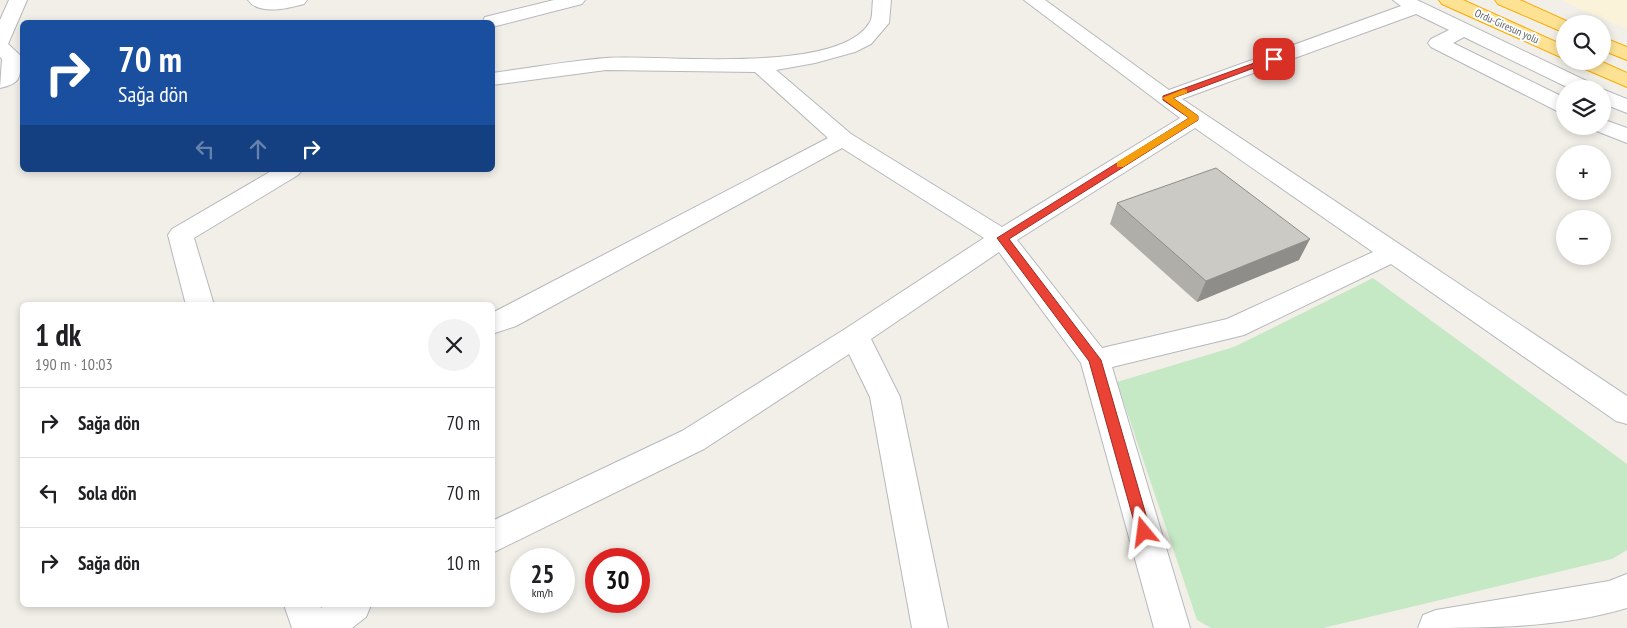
<!DOCTYPE html>
<html lang="tr">
<head>
<meta charset="utf-8">
<style>
  body { margin:0; font-family:"PT Sans Narrow",sans-serif; background:#f2f2f2; color:#202124; height:100vh; display:flex; flex-direction:column; font-size:19px; white-space:nowrap }
  * { box-sizing:border-box; margin:0 }
  p { font-size:16px; color:#757577 }
  .icon { flex:none; width:28px; height:28px; fill:none; stroke:currentColor; stroke-width:2; stroke-linecap:round; stroke-linejoin:round }
  .map { position:relative; flex:1; overflow:hidden }
  .side { position:absolute; left:20px; top:302px; width:475px; height:305px; display:flex; flex-direction:column; background:#fff; border-radius:8px; box-shadow:0 2px 8px #0003 }
  .side>* { flex:none }
  .guide { position:absolute; left:20px; top:20px; width:475px; height:152px; border-radius:8px; box-shadow:0 2px 8px #0003; background:#1a4fa0; color:#fff; overflow:hidden }
  .tools { position:absolute; left:1556px; top:15px; display:grid; gap:10px }
  .tools a { display:grid; place-items:center; width:55px; height:55px; border-radius:50%; background:#fff; box-shadow:0 2px 8px #0003; font-size:25px }
  .speed { position:absolute; left:510px; top:548px; display:flex; gap:10px; font-size:25px; font-weight:700; text-align:center }
  .speed>* { display:grid; place-content:center; width:65px; height:65px; border-radius:50%; background:#fff; box-shadow:0 2px 8px #0003; line-height:1 }
  .speed small { font-size:12px; font-weight:400 }
  .speed .limit { border:8px solid #d22; background:#fff; color:#111 }
  .pin { position:absolute; display:grid; place-items:center; width:42px; height:42px; color:#fff; margin:-21px; border-radius:10px; box-shadow:0 2px 8px #0006 }
  .me { position:absolute; width:55px; margin:-28px; rotate:344deg; stroke-linejoin:round; filter:drop-shadow(0 0 4px #0008) }
  .turn { display:flex; align-items:center; gap:18px; height:105px; padding:0 15px; font-size:22px }
  .turn .icon { width:65px; height:65px; stroke-width:2.5 }
  .turn b { display:block; font-size:35px; line-height:42px }
  .lanes { display:flex; align-items:center; height:48px; padding:0 15px; background:#0003; justify-content:center; gap:25px; direction:ltr }
  .lanes .off { opacity:.35 }
  .round { display:grid; place-items:center; flex:none; width:52px; height:52px; border-radius:26px; background:#f2f2f2 }
  .head { display:flex; align-items:center; justify-content:space-between; height:85px; padding:0 15px }
  h1 { font-size:30px; font-weight:800; line-height:38px }
  ul { padding:0; list-style:none }
  li { display:flex; align-items:center; gap:15px; height:70px; padding:0 15px; border-top:1px solid #e0e0e0 }
  li div { flex:1 }
  li b { display:block; font-size:19px }
  li em { font-style:normal }
  .map>svg:first-child { display:block }
  .green { fill:#c5e8c5 }
  .sand { fill:#fbf3d9 }
  .lines { fill:none; stroke-linecap:round; stroke-linejoin:round }
  .minor-casing { stroke:#b5b8bc; stroke-width:2 }
  .highway-casing { stroke:#f9ab00; stroke-width:2 }
  .minor { fill:#fff; fill-rule:evenodd }
  .highway { fill:#fde293; fill-rule:evenodd }
  .wall { fill:#afaea9 }
  .shaded-wall { fill:#8f8d8a }
  .building { fill:#cccac5; stroke:#8f8d8a }
  .route { fill:#ea4335; stroke:#982c22 }
  .slow { fill:#f59e0b }
  .labels { text-anchor:middle; dominant-baseline:central; stroke-width:4; stroke-linejoin:round; paint-order:stroke }
  .far-street-label { font-size:11px; fill:#5f6368; stroke:#fff }
</style>
</head>
<body>
<div class="map">
<svg width="1627" height="628" viewBox="0 0 1627 628">
  <rect width="100%" height="100%" fill="#f1efe8"/>
  <!-- green -->
  <path class="green" d="M1373,278l254,186v86l-15,9 -289,69h-112l-14,-8 -80,-238 117,-35z"/>
  <!-- sand -->
  <path class="sand" d="M1561,0h66v29z"/>
  <g class="lines">
    <defs>
      <g id="minor">
        <path d="M9,0h18l-19,44 14,13c-3,21 0,26 -22,31l2,-29 -2,-2v-37z"/>
        <path d="M248,0h59l-3,4c-15,4 -45,12 -56,-4z"/>
        <path d="M554,0h31l-3,4 -90,23v-5l-9,-1 2,-4z"/>
        <path d="M873,0h18l-2,23 -18,21 -16,8 -40,11 -39,7 75,64 151,93 178,-109 -156,-118h21l124,90 232,-84 -8,-6h24l178,85 3,4h-27l-107,-52 -11,6 112,55v14l-8,-1 -126,-64 -3,-4 3,-4 18,-9 -33,-16 -234,85 445,297v28l-11,-3 -225,-157 -147,71 -132,32 78,261h-36l-73,-265 -82,-111 -128,87 29,58 48,231h-36l-42,-231 -21,-43 -145,95 -212,104v-32l190,-90 163,-102 139,-91 -142,-90 -326,178 -24,8v-21l336,-175 -73,-66 -149,-2 -114,15v-12c38,-5 76,-12 114,-15 55,-4 233,18 264,-36 3,-5 2,-16 3,-22zM1195,128l178,124 -146,67 -125,29 -85,-108z"/>
        <path d="M1602,89l25,10v14l-25,-10z"/>
        <path d="M1602,119l25,9v15l-33,-13 -2,-4h10z"/>
        <path d="M273,170h29l-4,5 -104,63 20,67h-28l-18,-70 4,-6z"/>
        <path d="M1627,574v34c-66,20 -140,20 -209,20l5,-13 13,-5 173,-29z"/>
        <path d="M284,605h36l1,3 4,-3h46l-5,12 -14,11h-60z"/>
      </g>
      <g id="highway">
        <path d="M1439,0h24l102,46v13l-123,-55z"/>
        <path d="M1495,0h25l53,24h-8v8l-7,-2 -60,-26z"/>
        <path d="M1602,37l25,10v13l-25,-10z"/>
        <path d="M1573,61h27l27,12v14l-51,-22z"/>
      </g>
    </defs>
    <!-- minor casing -->
    <use href="#minor" class="minor-casing"/>
    <!-- highway casing -->
    <use href="#highway" class="highway-casing"/>
    <!-- minor -->
    <use href="#minor" class="minor"/>
    <!-- highway -->
    <use href="#highway" class="highway"/>
  </g>
  <!-- wall -->
  <path class="wall" d="M1117,203l182,57 -102,42 -87,-78z"/>
  <!-- shaded-wall -->
  <path class="shaded-wall" d="M1310,239l-11,21 -102,42 9,-21z"/>
  <!-- building -->
  <path class="building" d="M1216,168l94,71 -104,42 -89,-78z"/>
  <!-- route -->
  <path class="route" d="M1271,57l7,2 -105,39 25,18v4l-189,119 92,121 50,172 -2,5 -5,2 -5,-2 -2,-5 -48,-171 -92,-123 192,-120 -26,-18v-4z"/>
  <!-- slow -->
  <path class="slow" d="M1184,89l3,1v3l-14,5 25,18v4l-75,47h-6v-5l72,-44 -27,-20z"/>
  <g class="labels">
    <!-- far-street labels -->
    <g class="far-street-label">
      <text transform="translate(1507 26) rotate(24)">Ordu-Giresun yolu</text>
    </g>
  </g>
</svg>
<div class="tools">
<a><svg class="icon" aria-label="search" viewBox="0 0 24 24"><circle cx="10" cy="10" r="6"/><path d="M15 15l6 6"/></svg></a>
<a><svg class="icon" aria-label="layers" viewBox="0 0 24 24"><path d="M12 4l9 5-9 5-9-5zM3 14l9 5 9-5"/></svg></a>
<a>+</a>
<a>−</a>
</div>
<div class="speed"><div>25<small>km/h</small></div><div class="limit">30</div></div>
<div class="pin" style="left:1274px;top:59px;background:#d93025"><svg class="icon" aria-label="arrive" viewBox="0 0 24 24"><path d="M6 21V4h12l-3 4 3 4H6"/></svg></div>
<svg class="me" style="left:1144px;top:532px" viewBox="-20 -20 40 40"><path d="M0-17L14 15 0 8-14 15z" fill="#ea4335" stroke="#fff" stroke-width="4"/></svg>
<div class="guide">
<div class="turn"><svg class="icon" aria-label="right" viewBox="0 0 24 24"><path d="M7 20v-9h11M14 6l5 5-5 5"/></svg><div><b>70 m</b>Sağa dön</div></div>
<div class="lanes"><svg class="icon off" aria-label="left" viewBox="0 0 24 24"><path d="M17 20v-9H6M10 6l-5 5 5 5"/></svg><svg class="icon off" aria-label="ahead" viewBox="0 0 24 24"><path d="M12 20V5M6 11l6-6 6 6"/></svg><svg class="icon" aria-label="right" viewBox="0 0 24 24"><path d="M7 20v-9h11M14 6l5 5-5 5"/></svg></div>
</div>
<section class="side">
<div class="head"><div><h1>1 dk</h1><p>190 m · 10:03</p></div><a class="round"><svg class="icon" aria-label="close" viewBox="0 0 24 24"><path d="M6 6l12 12M18 6L6 18"/></svg></a></div>
<ul>
<li><svg class="icon" aria-label="right" viewBox="0 0 24 24"><path d="M7 20v-9h11M14 6l5 5-5 5"/></svg><div><b>Sağa dön</b></div><em>70 m</em></li>
<li><svg class="icon" aria-label="left" viewBox="0 0 24 24"><path d="M17 20v-9H6M10 6l-5 5 5 5"/></svg><div><b>Sola dön</b></div><em>70 m</em></li>
<li><svg class="icon" aria-label="right" viewBox="0 0 24 24"><path d="M7 20v-9h11M14 6l5 5-5 5"/></svg><div><b>Sağa dön</b></div><em>10 m</em></li>
</ul>
</section>
</div>
</body>
</html>
